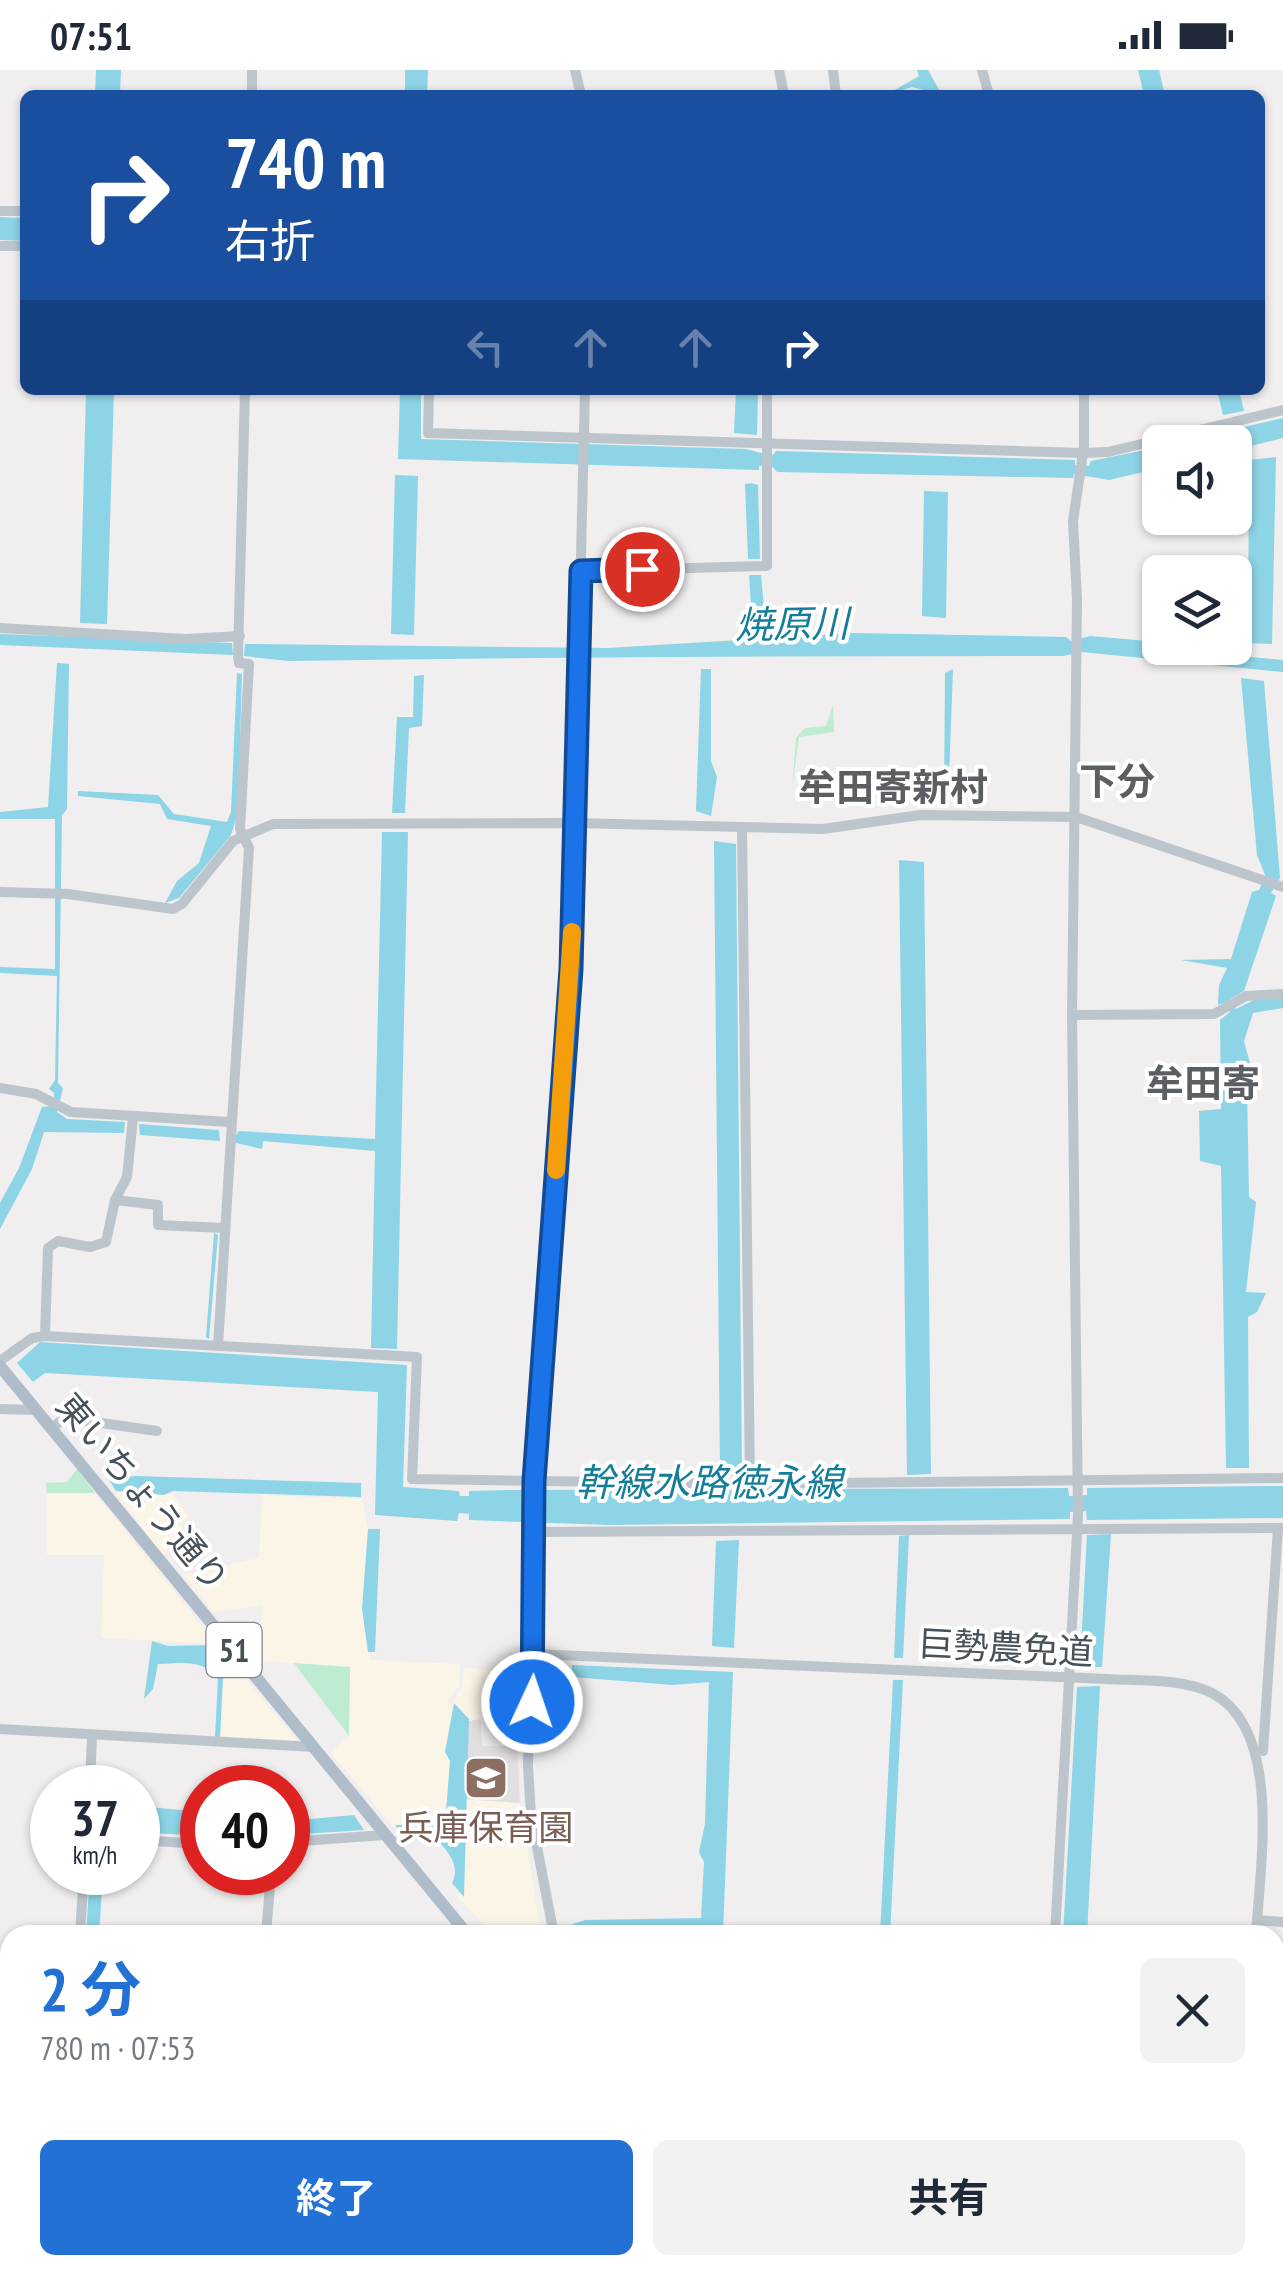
<!DOCTYPE html>
<html lang="ja">
<head>
<meta charset="utf-8">
<style>
  body { margin:0; font-family:"PT Sans Narrow","Noto Sans JP",sans-serif; background:#f2f2f3; color:#1f2937; height:100vh; display:flex; flex-direction:column; font-size:38px; white-space:nowrap }
  * { box-sizing:border-box; margin:0 }
  p { font-size:32px; color:#747a83 }
  .icon { flex:none; width:55px; height:55px; fill:none; stroke:currentColor; stroke-width:2; stroke-linecap:round; stroke-linejoin:round }
  .map { position:relative; flex:1; overflow:hidden }
  .details { position:absolute; left:0px; top:1855px; width:1285px; height:350px; display:flex; flex-direction:column; background:#fff; border-radius:30px 30px 0 0; box-shadow:0 2px 8px #0004 }
  .details>* { flex:none }
  .guide { position:absolute; left:20px; top:20px; width:1245px; height:305px; border-radius:15px; box-shadow:0 2px 8px #0004; background:#1a4fa0; color:#fff; overflow:hidden }
  .tools { position:absolute; left:1142px; top:355px; display:grid; gap:20px }
  .tools a { display:grid; place-items:center; width:110px; height:110px; border-radius:15px; background:#fff; box-shadow:0 2px 8px #0004; font-size:50px }
  .speed { position:absolute; left:30px; top:1695px; display:flex; gap:20px; font-size:50px; font-weight:700; text-align:center }
  .speed>* { display:grid; place-content:center; width:130px; height:130px; border-radius:50%; background:#fff; box-shadow:0 2px 8px #0004; line-height:1 }
  .speed small { font-size:25px; font-weight:400 }
  .speed .limit { border:15px solid #d22; background:#fff; color:#111 }
  .pin { position:absolute; display:grid; place-items:center; width:85px; height:85px; color:#fff; margin:-42px; border:5px solid #fff; border-radius:50%; box-shadow:0 2px 10px #0007 }
  .me { position:absolute; width:110px; margin:-55px; rotate:3deg; stroke-linejoin:round; filter:drop-shadow(0 0 8px #0008) }
  .turn { display:flex; align-items:center; gap:35px; height:210px; padding:0 40px; font-size:45px }
  .turn .icon { width:130px; height:130px; stroke-width:2.5 }
  .turn b { display:block; font-size:70px; line-height:85px }
  .lanes { display:flex; align-items:center; height:95px; padding:0 40px; background:#0003; justify-content:center; gap:50px; direction:ltr }
  .lanes .off { opacity:.35 }
  .round { display:grid; place-items:center; flex:none; width:105px; height:105px; border-radius:15px; background:#f2f2f3 }
  .headline { display:flex; align-items:center; justify-content:space-between; height:170px; padding:0 40px }
  h1 { font-size:60px; font-weight:700; line-height:75px; color:#2371d5 }
  .primary-button { display:flex; gap:20px; margin-top:auto; padding:20px 40px }
  .primary-button a { flex:1; height:115px; border-radius:15px; background:#2371d5; color:#fff; font-size:40px; font-weight:700; line-height:115px; text-align:center }
  .primary-button a+a { background:#f2f2f3; color:#1f2937 }
  .status { display:flex; justify-content:space-between; align-items:center; height:70px; padding:0 50px; background:#fff; direction:ltr }
  .status svg { height:28px; fill:currentColor }
  .map>svg:first-child { display:block }
  .commercial { fill:#fbf5e7 }
  .education { fill:#e1dfdf }
  .green { fill:#beecd0 }
  .water { fill:#8dd4e7 }
  .lines { fill:none; stroke-linecap:round; stroke-linejoin:round }
  .stream { stroke:#8dd4e7; stroke-width:2.5 }
  .minor { stroke:#bdc5cc; stroke-width:10 }
  .major { stroke:#afbdcb; stroke-width:12 }
  .route-casing { stroke:#114b97; stroke-width:25 }
  .route { stroke:#1a73e8; stroke-width:18 }
  .slow { stroke:#f59e0b; stroke-width:18 }
  .labels { text-anchor:middle; dominant-baseline:central; stroke-width:8; stroke-linejoin:round; paint-order:stroke }
  .shield { fill:#fff; stroke:#7e858c; stroke-width:2.5 }
  .shield-label { font-size:32px; font-weight:bold; fill:#47515a }
  .street-label { font-size:35px; fill:#47515a; stroke:#fff }
  .education-label { font-size:35px; fill:#785e54; stroke:#fff }
  .water-label { font-size:38px; font-style:italic; fill:#147d99; stroke:#fff }
  .neighbourhood-label { font-size:38px; font-weight:bold; fill:#5b5e62; stroke:#fff }
</style>
</head>
<body>
<div class="status"><b>07:51</b><svg viewBox="0 0 49 12"><path d="M0 12V9h3v3zM5 12V6h3v6zM10 12V3h3v9zM15 12V0h3v12zM26 1h20v11H26zM47 4h2v5h-2z"/></svg></div>
<div class="map">
<svg width="1283" height="2205" viewBox="0 0 1283 2205">
  <rect width="100%" height="100%" fill="#f0eeee"/>
  <!-- commercial -->
  <g class="commercial">
    <path d="M47,1423h48l122,151 -116,-6 3,-83h-57z"/>
    <path d="M115,1423l58,1 15,21 -24,41z"/>
    <path d="M262,1425l100,4 6,30 1,131 91,4 -1,22 -11,14 3,5 11,-18 2,-19 56,4 -3,49 -54,1 -14,106 -55,-1 -63,-74 18,-17 1,-69 -86,-6 -8,4 -12,-15 16,-4 2,-40 -49,6 -30,-37 76,-17z"/>
    <path d="M233,1593l66,80 -82,-4 4,-66z"/>
    <path d="M463,1729l57,4 21,132h-47l-36,-37 5,-13z"/>
    <path d="M764,2195h179l35,6 -1,4h-205z"/>
  </g>
  <!-- education -->
  <path class="education" d="M481,1649l1,27h35l3,57 -57,-4v-77z"/>
  <!-- green -->
  <g class="green">
    <path d="M833,635l1,27 -35,5 -7,53 4,-52 9,-10 21,-2z"/>
    <path d="M77,1399l18,24h-48l-1,-10 21,-1z"/>
    <path d="M294,1593l56,4 -1,69z"/>
    <path d="M0,2023h10v40l-10,-1z"/>
  </g>
  <!-- water -->
  <g class="water">
    <path d="M96,0h25l-1,25h-25z"/>
    <path d="M405,0h23l-1,25h-22z"/>
    <path d="M917,0h11l14,25 -30,-8 -26,8 33,-19z"/>
    <path d="M1138,0h21l6,25h-21z"/>
    <path d="M0,147l25,1v23l-25,-1z"/>
    <path d="M86,320h28l-7,234 -27,-1z"/>
    <path d="M400,320h21v49l325,10 26,7 4,-5 299,9v5l14,1 2,-5 69,-14v21l-51,12 -35,-6 -1,4 -296,-6 -4,-5 -14,-1v4l-361,-11z"/>
    <path d="M736,320h22l-1,45 -23,-2z"/>
    <path d="M1217,320h22l5,21 -21,4z"/>
    <path d="M1283,348v20l-48,12v-8h-56z"/>
    <path d="M1276,387l-4,187 -24,-1 1,-183z"/>
    <path d="M395,405l23,1 -4,159 -23,-1z"/>
    <path d="M751,413l7,2 2,74h-12l-3,-75z"/>
    <path d="M924,421l24,1 -2,126 -24,-2z"/>
    <path d="M749,505h12l4,43 -13,3z"/>
    <path d="M853,563l213,4 5,4 19,-5 70,6v6l123,12v12l-201,-20 -19,4c-259,0 -516,1 -775,5l-44,-5 1,-12 363,4z"/>
    <path d="M0,564l232,9 1,12 -233,-10z"/>
    <path d="M57,593l12,1 -2,145 -5,6 -4,268 5,5 -6,24 10,7 58,3 -1,11 -80,-1 -12,37 -32,60v-26l19,-35 23,-61 12,-1v-13l-5,-4 6,-9 2,-104 -57,-3v-6l55,2v-150h-55v-7l48,-5z"/>
    <path d="M701,599h10v92l6,16 -6,39 -15,-5z"/>
    <path d="M953,599l-5,136h-4l1,-132z"/>
    <path d="M237,603l5,1 -4,139 -7,22 -52,63 -14,5 12,-22 22,-18 12,-37 -44,-7 -7,-15 -82,-8v-5l80,4 16,19 53,8 4,-10z"/>
    <path d="M424,605l-2,51 -13,2 -4,85h-13l5,-96h16l1,-41z"/>
    <path d="M1241,608l23,3 16,197 -9,15 5,3 -32,95 -14,8 6,10 22,-11 25,-1v11l-30,5 -9,28 9,33 -6,14 2,109 7,5 -10,90 20,1 -9,19 -9,5 1,151h-23l-5,-302 -21,-5 -1,-50 22,-2 -1,-89 10,-8 -4,-10 -8,3 1,-20 8,-17 -46,-8 50,-1 21,-67 7,-2 6,-15 -8,-20z"/>
    <path d="M382,762h26l-11,517 -26,-1 4,-197 -112,-10 -1,8 -26,-6 -1,-6 4,-6 136,8z"/>
    <path d="M714,771l22,3 6,631 -22,2z"/>
    <path d="M899,790l25,2 7,612 -24,1z"/>
    <path d="M139,1054l80,6 1,11 -80,-6z"/>
    <path d="M214,1163l4,2 -9,104 -3,-2z"/>
    <path d="M40,1272l367,23 -4,122 56,4 1,5h9v-5l38,-1 561,-2 1,8 18,-1v-7l196,-2v32l-196,2 -1,-9 -16,1v7l-461,6 -140,-5v-6l-10,-1 -2,8 -82,-6 3,-123 -333,-19 -12,9 -16,-19z"/>
    <path d="M136,1406l225,7v14l-188,-6 -9,4 -48,-4 -8,-13z"/>
    <path d="M368,1459h12l-5,123h-7l-6,-43z"/>
    <path d="M1111,1464l-9,133h-22l7,-132z"/>
    <path d="M909,1465l-6,123h-9l5,-122z"/>
    <path d="M739,1470l-5,108 -22,-2 4,-105z"/>
    <path d="M152,1571l16,5 45,-1 20,21 -10,13 -3,59 -5,-1 3,-59c-15,-19 -37,-15 -60,-14l-5,25 -9,10z"/>
    <path d="M572,1595l161,7 -10,263h-155l-1,-9 18,-6 116,-2 3,-56 -5,-10 6,-28 4,-142 -36,3 -101,-8z"/>
    <path d="M893,1610h10l-13,255h-10z"/>
    <path d="M1100,1616l-13,249h-24l14,-248z"/>
    <path d="M454,1633l15,16 -5,178 -12,-14c8,-16 -2,-29 -12,-40l-33,-4 -12,-14 50,-1 5,-63 -5,-9z"/>
    <path d="M138,1736l64,6v24l-64,-4z"/>
    <path d="M354,1745l10,15 -76,5v-14z"/>
    <path d="M90,1803h13l-4,62h-13z"/>
    <path d="M938,2195h92l-1,10h-91z"/>
  </g>
  <g class="lines">
    <!-- stream -->
    <path class="stream" d="M0,2065h10"/>
    <!-- minor -->
    <g class="minor">
      <path d="M575,0l6,25"/>
      <path d="M779,0l5,25"/>
      <path d="M833,0l3,25"/>
      <path d="M982,0l7,25"/>
      <path d="M252,25v-25"/>
      <path d="M0,141h25"/>
      <path d="M0,176h25"/>
      <path d="M429,320l-1,43 655,20 25,-1 175,-42"/>
      <path d="M581,501l186,-5v-176"/>
      <path d="M0,558l186,11 54,-3"/>
      <path d="M742,758l8,656"/>
      <path d="M0,822l68,2 105,15 9,-5 51,-63 40,-17 301,-1 249,6 97,-14 156,2 207,70"/>
      <path d="M1072,945l142,-1 32,-18 37,-2"/>
      <path d="M0,1018l36,6 35,18 158,10"/>
      <path d="M115,1130l43,5v20l66,3"/>
      <path d="M45,1266l3,-88 10,-7 32,6 16,-5 9,-42 12,-23 6,-59"/>
      <path d="M218,1276l31,-498 -9,-19 9,-165 -10,-1 -1,-7 7,-266"/>
      <path d="M0,1291l32,-23 13,-2 372,21 -5,122 338,5 533,-6"/>
      <path d="M0,1339l36,1"/>
      <path d="M51,1358l15,-10 91,13"/>
      <path d="M534,1462l749,-4"/>
      <path d="M534,1584l572,25c33,2 75,-1 106,14 71,37 48,172 44,242"/>
      <path d="M0,1659l313,18"/>
      <path d="M1263,1681l15,-223"/>
      <path d="M90,1718l2,-52"/>
      <path d="M138,1770l64,4"/>
      <path d="M288,1772l96,-7"/>
      <path d="M1257,1850l26,2"/>
      <path d="M80,1865l4,-63"/>
      <path d="M266,1865l5,-63"/>
      <path d="M554,1865l-23,-119 -3,-49 6,-286 37,-512 14,-579"/>
      <path d="M1055,1865l23,-420 -6,-500 5,-415 -4,-79 11,-75v-56"/>
      <path d="M1275,2004h8"/>
      <path d="M0,2071l10,1"/>
      <path d="M1275,2190l8,6"/>
      <path d="M357,2195l4,10"/>
      <path d="M577,2195l1,10"/>
      <path d="M132,2205v-10"/>
      <path d="M284,2205l2,-10"/>
      <path d="M481,2205l1,-10"/>
      <path d="M1039,2205v-10"/>
    </g>
    <!-- major -->
    <g class="major">
      <path d="M0,1296l468,569"/>
      <path d="M744,2195l8,10"/>
    </g>
  </g>
  <g class="lines">
    <defs>
      <path id="route" d="M532,1632l2,-221 37,-512 10,-398 61,-2"/>
    </defs>
    <!-- route casing -->
    <use href="#route" class="route-casing"/>
    <!-- route -->
    <use href="#route" class="route"/>
    <!-- slow -->
    <path class="slow" d="M556,1100l16,-238"/>
  </g>
  <!-- icons -->
  <defs>
    <symbol id="school-square" viewBox="-11 -11 22 22"><rect x="-9" y="-9" width="18" height="18" rx="4" fill="#8d6e63" stroke="#fff"/><path d="M0-5L7-2L0 1L-7-2ZM-4 1L0 2.5L4 1V4Q0 6-4 4Z" fill="#fff"/></symbol>
  </defs>
  <g fill-rule="evenodd">
    <use href="#school-square" x="461" y="1683" width="50" height="50"/>
  </g>
  <g class="labels">
    <!-- shield labels -->
    <rect class="shield" x="206.5" y="1553" width="55" height="54" rx="8"/>
    <g class="shield-label">
      <text x="234" y="1580">51</text>
    </g>
    <!-- street labels -->
    <g class="street-label">
      <text transform="translate(143 1422) rotate(50)">東いちょう通り</text>
      <text transform="translate(1006 1577) rotate(3)">巨勢農免道</text>
    </g>
    <!-- education labels -->
    <g class="education-label">
      <text x="486" y="1757">兵庫保育園</text>
    </g>
    <!-- water labels -->
    <g class="water-label">
      <text transform="translate(792 553) rotate(-1)">焼原川</text>
      <text x="709" y="1411">幹線水路徳永線</text>
    </g>
    <!-- neighbourhood labels -->
    <g class="neighbourhood-label">
      <text x="1117" y="710">下分</text>
      <text x="893" y="716">牟田寄新村</text>
      <text x="1203" y="1012">牟田寄</text>
    </g>
  </g>
</svg>
<div class="tools">
<a><svg class="icon" aria-label="sound" viewBox="0 0 24 24"><path d="M4 9h4l5-4v14l-5-4H4zM17 9q2 3 0 6"/></svg></a>
<a><svg class="icon" aria-label="layers" viewBox="0 0 24 24"><path d="M12 4l9 5-9 5-9-5zM3 14l9 5 9-5"/></svg></a>
</div>
<div class="speed"><div>37<small>km/h</small></div><div class="limit">40</div></div>
<div class="pin" style="left:642px;top:499px;background:#d93025"><svg class="icon" aria-label="arrive" viewBox="0 0 24 24"><path d="M6 21V4h12l-3 4 3 4H6"/></svg></div>
<svg class="me" style="left:532px;top:1632px" viewBox="-20 -20 40 40"><circle r="17" fill="#1a73e8" stroke="#fff" stroke-width="3"/><path d="M0-11L8 9 0 5-8 9z" fill="#fff"/></svg>
<div class="guide">
<div class="turn"><svg class="icon" aria-label="right" viewBox="0 0 24 24"><path d="M7 20v-9h11M14 6l5 5-5 5"/></svg><div><b>740 m</b>右折</div></div>
<div class="lanes"><svg class="icon off" aria-label="left" viewBox="0 0 24 24"><path d="M17 20v-9H6M10 6l-5 5 5 5"/></svg><svg class="icon off" aria-label="ahead" viewBox="0 0 24 24"><path d="M12 20V5M6 11l6-6 6 6"/></svg><svg class="icon off" aria-label="ahead" viewBox="0 0 24 24"><path d="M12 20V5M6 11l6-6 6 6"/></svg><svg class="icon" aria-label="right" viewBox="0 0 24 24"><path d="M7 20v-9h11M14 6l5 5-5 5"/></svg></div>
</div>
<section class="details">
<div class="headline"><div><h1>2 分</h1><p>780 m · 07:53</p></div><a class="round"><svg class="icon" aria-label="close" viewBox="0 0 24 24"><path d="M6 6l12 12M18 6L6 18"/></svg></a></div>
<div class="primary-button"><a>終了</a><a>共有</a></div>
</section>
</div>
</body>
</html>
